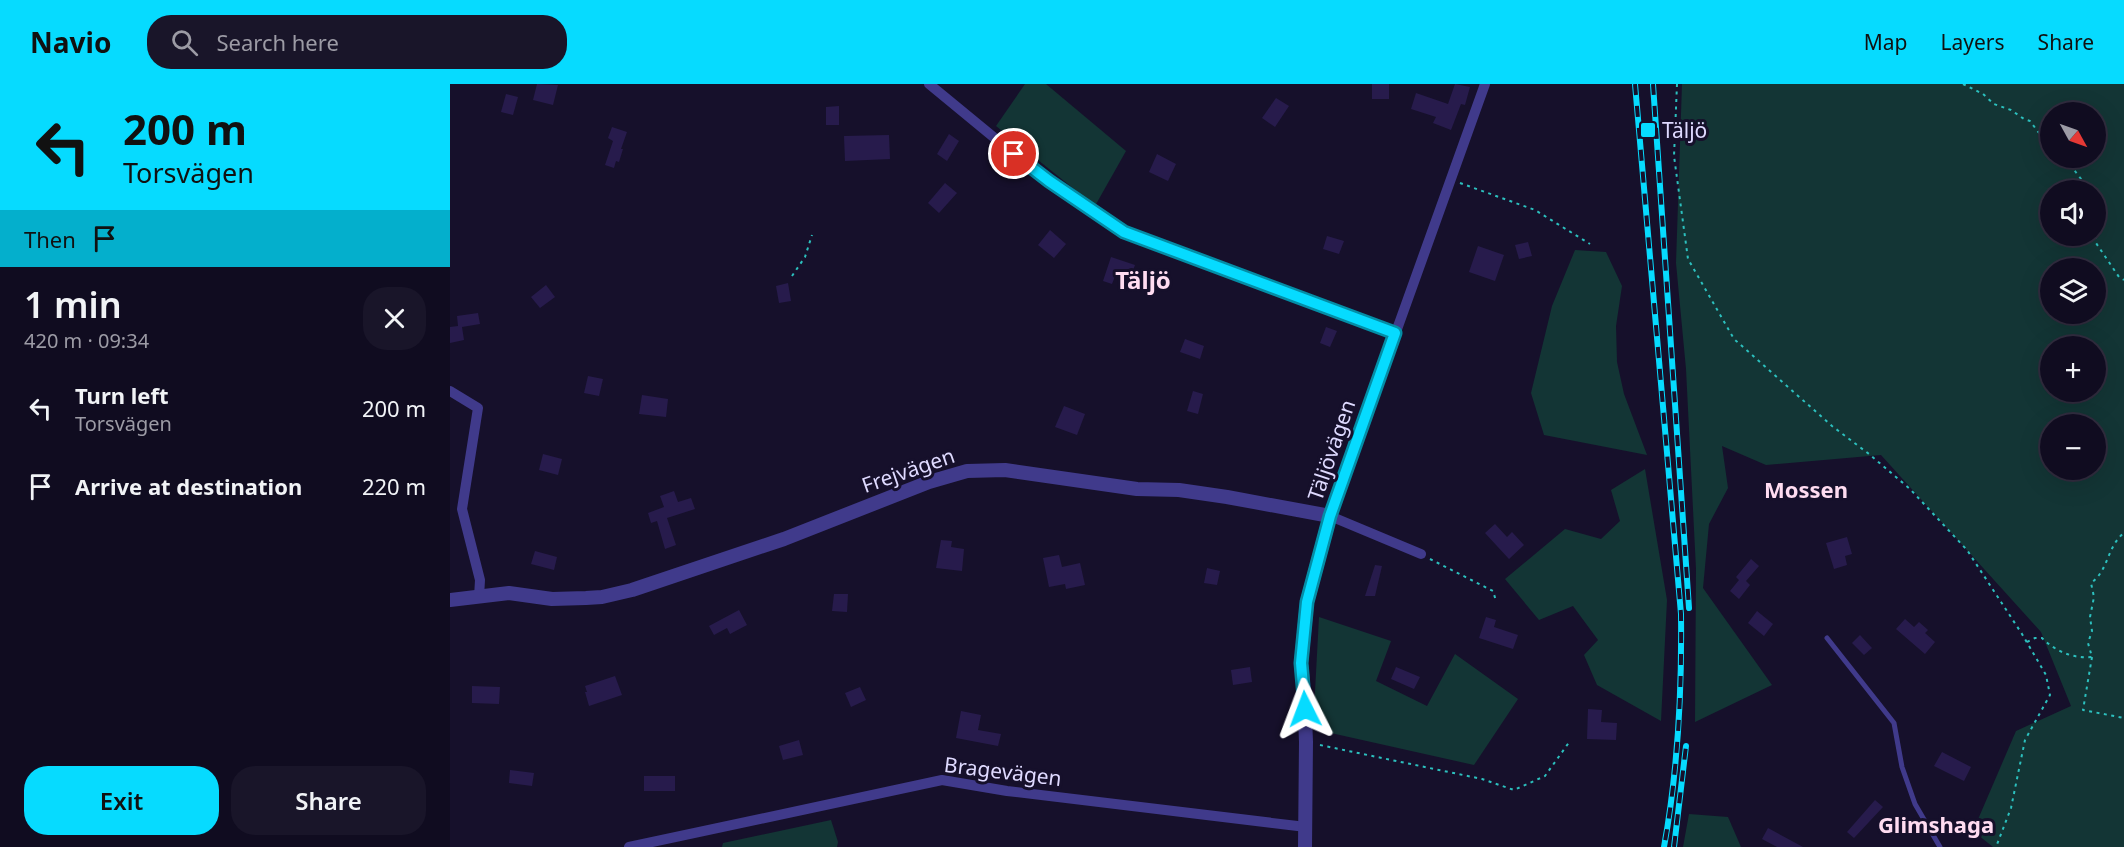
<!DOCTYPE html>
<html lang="en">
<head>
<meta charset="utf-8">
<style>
  body { margin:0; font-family:"Noto Sans",sans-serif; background:#191529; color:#f1f3f6; height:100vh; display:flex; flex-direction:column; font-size:22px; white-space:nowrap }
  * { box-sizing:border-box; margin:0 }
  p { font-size:20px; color:#9c9ba5 }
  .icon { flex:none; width:33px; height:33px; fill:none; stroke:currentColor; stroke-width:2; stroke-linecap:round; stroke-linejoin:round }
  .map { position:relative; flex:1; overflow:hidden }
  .drawer { display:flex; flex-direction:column; background:#100c20; width:450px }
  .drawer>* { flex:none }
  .hud { background:#06dbff; color:#111; overflow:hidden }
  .needle { width:39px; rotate:130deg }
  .tools { position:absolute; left:1590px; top:18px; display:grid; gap:12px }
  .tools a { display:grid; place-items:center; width:66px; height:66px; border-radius:50%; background:#100c20; box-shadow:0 6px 24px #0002,0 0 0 2px #302c3e; font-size:30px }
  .pin { position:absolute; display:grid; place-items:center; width:51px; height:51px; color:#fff; margin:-26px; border:3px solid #fff; border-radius:50%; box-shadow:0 2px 6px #0007 }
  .me { position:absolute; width:66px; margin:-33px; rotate:357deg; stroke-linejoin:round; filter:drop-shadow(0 0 4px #0008) }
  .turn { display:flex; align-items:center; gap:21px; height:126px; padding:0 24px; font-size:27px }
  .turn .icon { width:78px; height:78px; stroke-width:2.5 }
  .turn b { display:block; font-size:42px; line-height:51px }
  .then { display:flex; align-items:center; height:57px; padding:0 24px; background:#0003; gap:12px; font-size:22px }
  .round { display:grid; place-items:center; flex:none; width:63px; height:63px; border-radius:24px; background:#191529 }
  .summary { display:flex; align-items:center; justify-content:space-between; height:102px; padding:0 24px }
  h1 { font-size:36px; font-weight:600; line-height:45px }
  .cta { display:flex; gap:12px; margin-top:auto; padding:12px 24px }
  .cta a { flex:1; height:69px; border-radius:24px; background:#06dbff; color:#111; font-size:24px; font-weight:600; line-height:69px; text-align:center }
  .cta a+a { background:#191529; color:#f1f3f6 }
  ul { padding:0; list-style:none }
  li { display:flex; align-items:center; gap:18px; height:78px; padding:0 24px }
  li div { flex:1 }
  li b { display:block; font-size:22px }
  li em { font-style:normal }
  header { display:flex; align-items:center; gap:36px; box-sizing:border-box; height:84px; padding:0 30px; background:#06dbff; color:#111 }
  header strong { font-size:28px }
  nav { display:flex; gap:33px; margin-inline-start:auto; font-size:21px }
  .search { width:420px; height:54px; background:#191529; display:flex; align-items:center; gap:15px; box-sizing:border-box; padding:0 21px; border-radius:24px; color:#9c9ba5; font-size:22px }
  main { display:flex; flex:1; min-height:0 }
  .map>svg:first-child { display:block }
  .green { fill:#133535; fill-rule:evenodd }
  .building { fill:#271b4c }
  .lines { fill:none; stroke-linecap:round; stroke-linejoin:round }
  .path { stroke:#2cc0be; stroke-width:2; stroke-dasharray:3 4.5; stroke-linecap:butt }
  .service { stroke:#403a8b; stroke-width:5 }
  .minor { stroke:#403a8b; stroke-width:10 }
  .tertiary { stroke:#403a8b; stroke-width:14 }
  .rail-casing { stroke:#06dbff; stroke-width:6 }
  .rail { stroke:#16102b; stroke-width:4; stroke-dasharray:11; stroke-linecap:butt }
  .route-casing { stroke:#048ea6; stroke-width:15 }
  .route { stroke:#06dbff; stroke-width:10 }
  .poi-dot { fill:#06dbff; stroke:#16102b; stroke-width:2 }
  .labels { text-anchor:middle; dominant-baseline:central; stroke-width:6; stroke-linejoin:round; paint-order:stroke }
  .poi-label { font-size:21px; fill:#dfdaff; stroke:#16102b; text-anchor:start }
  .street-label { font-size:21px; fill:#dfdaff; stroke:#16102b }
  .neighbourhood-label { font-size:22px; font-weight:bold; fill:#ffdcf1; stroke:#16102b }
  .quarter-label { font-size:24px; font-weight:bold; fill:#ffdcf1; stroke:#16102b }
</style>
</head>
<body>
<header>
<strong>Navio</strong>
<div class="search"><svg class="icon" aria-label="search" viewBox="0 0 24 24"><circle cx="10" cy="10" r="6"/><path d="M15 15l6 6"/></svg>Search here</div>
<nav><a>Map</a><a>Layers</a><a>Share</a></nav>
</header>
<main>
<section class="drawer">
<div class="hud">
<div class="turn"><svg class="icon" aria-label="left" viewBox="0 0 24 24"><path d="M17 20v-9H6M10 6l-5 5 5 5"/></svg><div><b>200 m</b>Torsvägen</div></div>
<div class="then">Then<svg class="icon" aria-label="arrive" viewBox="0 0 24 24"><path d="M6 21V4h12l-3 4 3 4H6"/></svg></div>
</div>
<div class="summary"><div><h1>1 min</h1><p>420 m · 09:34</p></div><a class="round"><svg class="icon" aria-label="close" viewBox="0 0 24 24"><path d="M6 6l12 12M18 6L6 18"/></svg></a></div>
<ul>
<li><svg class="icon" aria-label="left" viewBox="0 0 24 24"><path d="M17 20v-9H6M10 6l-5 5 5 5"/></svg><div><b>Turn left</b><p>Torsvägen</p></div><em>200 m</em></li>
<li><svg class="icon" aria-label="arrive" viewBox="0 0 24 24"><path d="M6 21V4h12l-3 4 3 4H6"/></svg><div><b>Arrive at destination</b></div><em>220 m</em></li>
</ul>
<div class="cta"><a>Exit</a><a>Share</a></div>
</section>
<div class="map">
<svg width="1674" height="763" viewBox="0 0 1674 763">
  <rect width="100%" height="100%" fill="#16102b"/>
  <!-- green -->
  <g class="green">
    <path d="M575,0h21l80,67 -31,55 -99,-80z"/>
    <path d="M1232,0h442v763h-131l-20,-16 43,-100 55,-25 -30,-74 -160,-177 -115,10 -44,-19 6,42 -19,36 -6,64 69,97 -77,37 1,-153 -10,-200 -10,-106zM1646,28v46h-46v-46zM1646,106v46h-46v-46zM1600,184h46v46h-46zM1646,262v46h-46v-46zM1646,340v46h-46v-46z"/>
    <path d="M1125,166l31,2 16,34 -6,40 1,36 7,32 23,61 -103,-20 -13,-42 21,-87z"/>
    <path d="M1195,385l22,131 -6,121 -64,-36 -13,-30 14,-15 -25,-34 -34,14 -34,-41 60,-50 36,10 19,-18 -9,-31z"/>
    <path d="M869,533l72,24 -15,40 51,25 28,-52 63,45 -44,66 -161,-36z"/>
    <path d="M1239,730l39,3 13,30h-58z"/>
    <path d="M381,736l7,22 -1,5h-115l1,-4z"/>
  </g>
  <!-- building -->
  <g class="building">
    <path d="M87,0l21,1 -5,20 -20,-5z"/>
    <rect x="922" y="0" width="17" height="15"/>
    <path d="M1005,0l15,3 -5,18 -4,-1 -10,26 -18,-7 3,-6 -25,-8 5,-16 32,11z"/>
    <path d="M56,10l12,3 -5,18 -12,-3z"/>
    <path d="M826,14l13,8 -14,21 -13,-9z"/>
    <path d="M389,22v19h-13v-18z"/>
    <path d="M162,43l15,5 -6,17h2l-4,13 -3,-1 -2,7 -9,-3 8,-24 -5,-3z"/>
    <path d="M499,50l10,7 -12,20 -10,-7z"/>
    <path d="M439,51l1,24 -45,2 -1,-25z"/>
    <path d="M707,70l19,10 -8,17 -19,-9z"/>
    <path d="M495,99l12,10 -18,20 -11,-10z"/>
    <path d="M600,146l16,14 -12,14 -16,-13z"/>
    <path d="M877,152l17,5 -5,13 -16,-5z"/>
    <path d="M1078,158l4,14 -13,3 -4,-14z"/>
    <path d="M1028,162l26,9 -9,26 -26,-9z"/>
    <path d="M661,173l24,8 -4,11 -14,-5 -5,13 -9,-3z"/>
    <path d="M338,199l3,18 -12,2 -3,-17z"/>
    <path d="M96,201l9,12 -15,11 -9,-11z"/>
    <path d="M28,229l2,11 -18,3 2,13 -14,3v-16l8,-1 -1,-10z"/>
    <path d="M876,243l11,4 -7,16 -10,-4z"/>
    <path d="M735,255l19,7 -4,13 -20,-7z"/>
    <path d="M138,292l15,3 -4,17 -15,-3z"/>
    <path d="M743,307l10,3 -5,20 -11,-3z"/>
    <path d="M192,311l26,4 -2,18 -27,-3z"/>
    <path d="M614,322l21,8 -8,21 -22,-8z"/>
    <path d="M93,370l19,5 -4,16 -19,-5z"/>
    <path d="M224,407l4,11 13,-4 4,11 -28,9 9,27 -11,4 -8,-28 -6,2 -3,-10 16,-6 -4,-11z"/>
    <path d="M1045,440l12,13 5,-5 12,13 -15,14 -24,-26z"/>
    <path d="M1397,453l5,17 -7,2 2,9 -13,4 -8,-26z"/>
    <path d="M491,456l11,1 -1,6 13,2 -2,22 -26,-3z"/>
    <path d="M85,467l22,6 -3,13 -23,-6z"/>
    <path d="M609,471l3,12 18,-4 5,22 -19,4 -1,-5 -16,3 -6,-29z"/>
    <path d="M1301,475l8,7 -13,15 4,4 -11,14 -9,-8 9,-11 -3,-3z"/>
    <path d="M925,481l7,1 -7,30h-10z"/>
    <path d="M757,484l13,3 -3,14 -13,-2z"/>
    <path d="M384,510h14l-1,18 -15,-1z"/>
    <path d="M289,526l8,15 -17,9 -3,-6 -13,7 -5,-9z"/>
    <path d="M1307,527l16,13 -9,12 -16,-13z"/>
    <path d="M1036,533l10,3 -2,7 24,8 -5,14 -34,-11z"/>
    <path d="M1455,535l9,8 5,-5 9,8 -3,3 10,9 -10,12 -29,-25z"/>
    <path d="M1410,551l12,13 -8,7 -12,-12z"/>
    <path d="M800,583l2,15 -19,3 -2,-15z"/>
    <path d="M946,583l24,10 -6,12 -23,-10z"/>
    <path d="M165,592l7,19 -33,11 -4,-14h2l-2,-6z"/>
    <path d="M22,602l28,1 -1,17 -27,-1z"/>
    <path d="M410,603l6,13 -15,7 -6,-14z"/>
    <path d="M1138,625l14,1 -1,12 16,1 -1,17 -29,-1z"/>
    <path d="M511,627l20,4 -3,15 23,4 -3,12 -42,-8z"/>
    <path d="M349,656l4,15 -20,5 -4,-14z"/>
    <path d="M1492,668l29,15 -7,14 -30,-15z"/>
    <path d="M60,686l24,3 -2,13 -23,-3z"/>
    <rect x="194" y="692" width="31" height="15"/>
    <path d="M1425,716l8,7 -29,31 -7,-6z"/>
    <path d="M1318,744l35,19h-26l-15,-8z"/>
  </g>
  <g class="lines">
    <!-- path -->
    <g class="path">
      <path d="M1227,0l-3,72 14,103 46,80 98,87 37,28 41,35 57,61 55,84 24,41 4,20 -25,45 -14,68 -15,39"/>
      <path d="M1513,0l20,10 11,10 17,6 13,9 6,2 9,12 11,5"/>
      <path d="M1617,74c6,12 15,22 23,32"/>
      <path d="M1010,99l75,27 55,34"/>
      <path d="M1645,152l1,7 23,34 5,3"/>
      <path d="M342,192l13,-19 7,-22"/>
      <path d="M980,475l63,32 3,10"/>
      <path d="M1577,558l8,-4h7c13,13 31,21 50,19l-4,-14 4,-12 -2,-14 4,-20 -3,-14c18,-13 16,-37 33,-50"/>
      <path d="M1642,573l-9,53 41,8"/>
      <path d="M870,661l162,34 32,11 31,-14 25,-35"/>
    </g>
    <!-- service -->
    <path class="service" d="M1377,554l67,85 8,44 13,37 25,43"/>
    <!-- minor -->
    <g class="minor">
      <path d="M479,0l102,84 93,64 271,101"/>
      <path d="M0,307l28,17 -16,101 18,71 -1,17"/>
      <path d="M971,470l-91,-38 155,-432"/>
      <path d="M179,763l313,-67 65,11 299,36"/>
    </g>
    <!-- tertiary -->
    <path class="tertiary" d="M0,516l59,-7 43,6 34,-1 16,-1 30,-7 152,-51 145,-57 38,-11 38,-1 132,19 42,1 48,7 103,19 -23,86 -6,62 3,28 2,50 -1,105"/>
    <defs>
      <g id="rail">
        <path d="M1185,0l46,530c1,78 -3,156 -17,233"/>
        <path d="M1203,0l36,524"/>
        <path d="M1224,763l12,-101"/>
      </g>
    </defs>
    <!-- rail casing -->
    <use href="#rail" class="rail-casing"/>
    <!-- rail -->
    <use href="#rail" class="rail"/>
  </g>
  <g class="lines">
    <defs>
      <path id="route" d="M564,70l35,27 75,51 271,101 -65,183 -23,86 -6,61 4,46"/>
    </defs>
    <!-- route casing -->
    <use href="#route" class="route-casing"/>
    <!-- route -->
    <use href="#route" class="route"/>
  </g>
  <!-- markers -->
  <rect class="poi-dot" x="1190" y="38" width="16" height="16" rx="3"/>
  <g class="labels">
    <!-- poi labels -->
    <g class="poi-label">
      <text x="1212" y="46">Täljö</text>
    </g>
    <!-- street labels -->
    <g class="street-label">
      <text transform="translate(881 366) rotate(-71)">Täljövägen</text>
      <text transform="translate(458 386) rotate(-19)">Frejvägen</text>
      <text transform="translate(553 687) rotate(7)">Bragevägen</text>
    </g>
    <!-- neighbourhood labels -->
    <g class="neighbourhood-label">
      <text x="1356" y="405">Mossen</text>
      <text x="1486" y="740">Glimshaga</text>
    </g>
    <!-- quarter labels -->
    <g class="quarter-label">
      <text x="693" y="195">Täljö</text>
    </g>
  </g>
</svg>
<div class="tools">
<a><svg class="needle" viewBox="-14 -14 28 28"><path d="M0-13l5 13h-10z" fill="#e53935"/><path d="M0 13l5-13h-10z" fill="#9c9ba5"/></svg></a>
<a><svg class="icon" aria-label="sound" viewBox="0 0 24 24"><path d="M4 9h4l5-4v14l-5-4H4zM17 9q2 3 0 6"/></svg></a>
<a><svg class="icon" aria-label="layers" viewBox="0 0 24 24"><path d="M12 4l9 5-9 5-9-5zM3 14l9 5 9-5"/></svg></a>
<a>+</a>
<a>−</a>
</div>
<div class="pin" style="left:564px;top:70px;background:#d93025"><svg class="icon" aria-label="arrive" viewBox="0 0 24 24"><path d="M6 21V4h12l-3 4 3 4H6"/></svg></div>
<svg class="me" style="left:855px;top:625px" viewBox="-20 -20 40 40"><path d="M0-17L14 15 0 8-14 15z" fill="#06dbff" stroke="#fff" stroke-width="4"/></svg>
</div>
</main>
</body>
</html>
